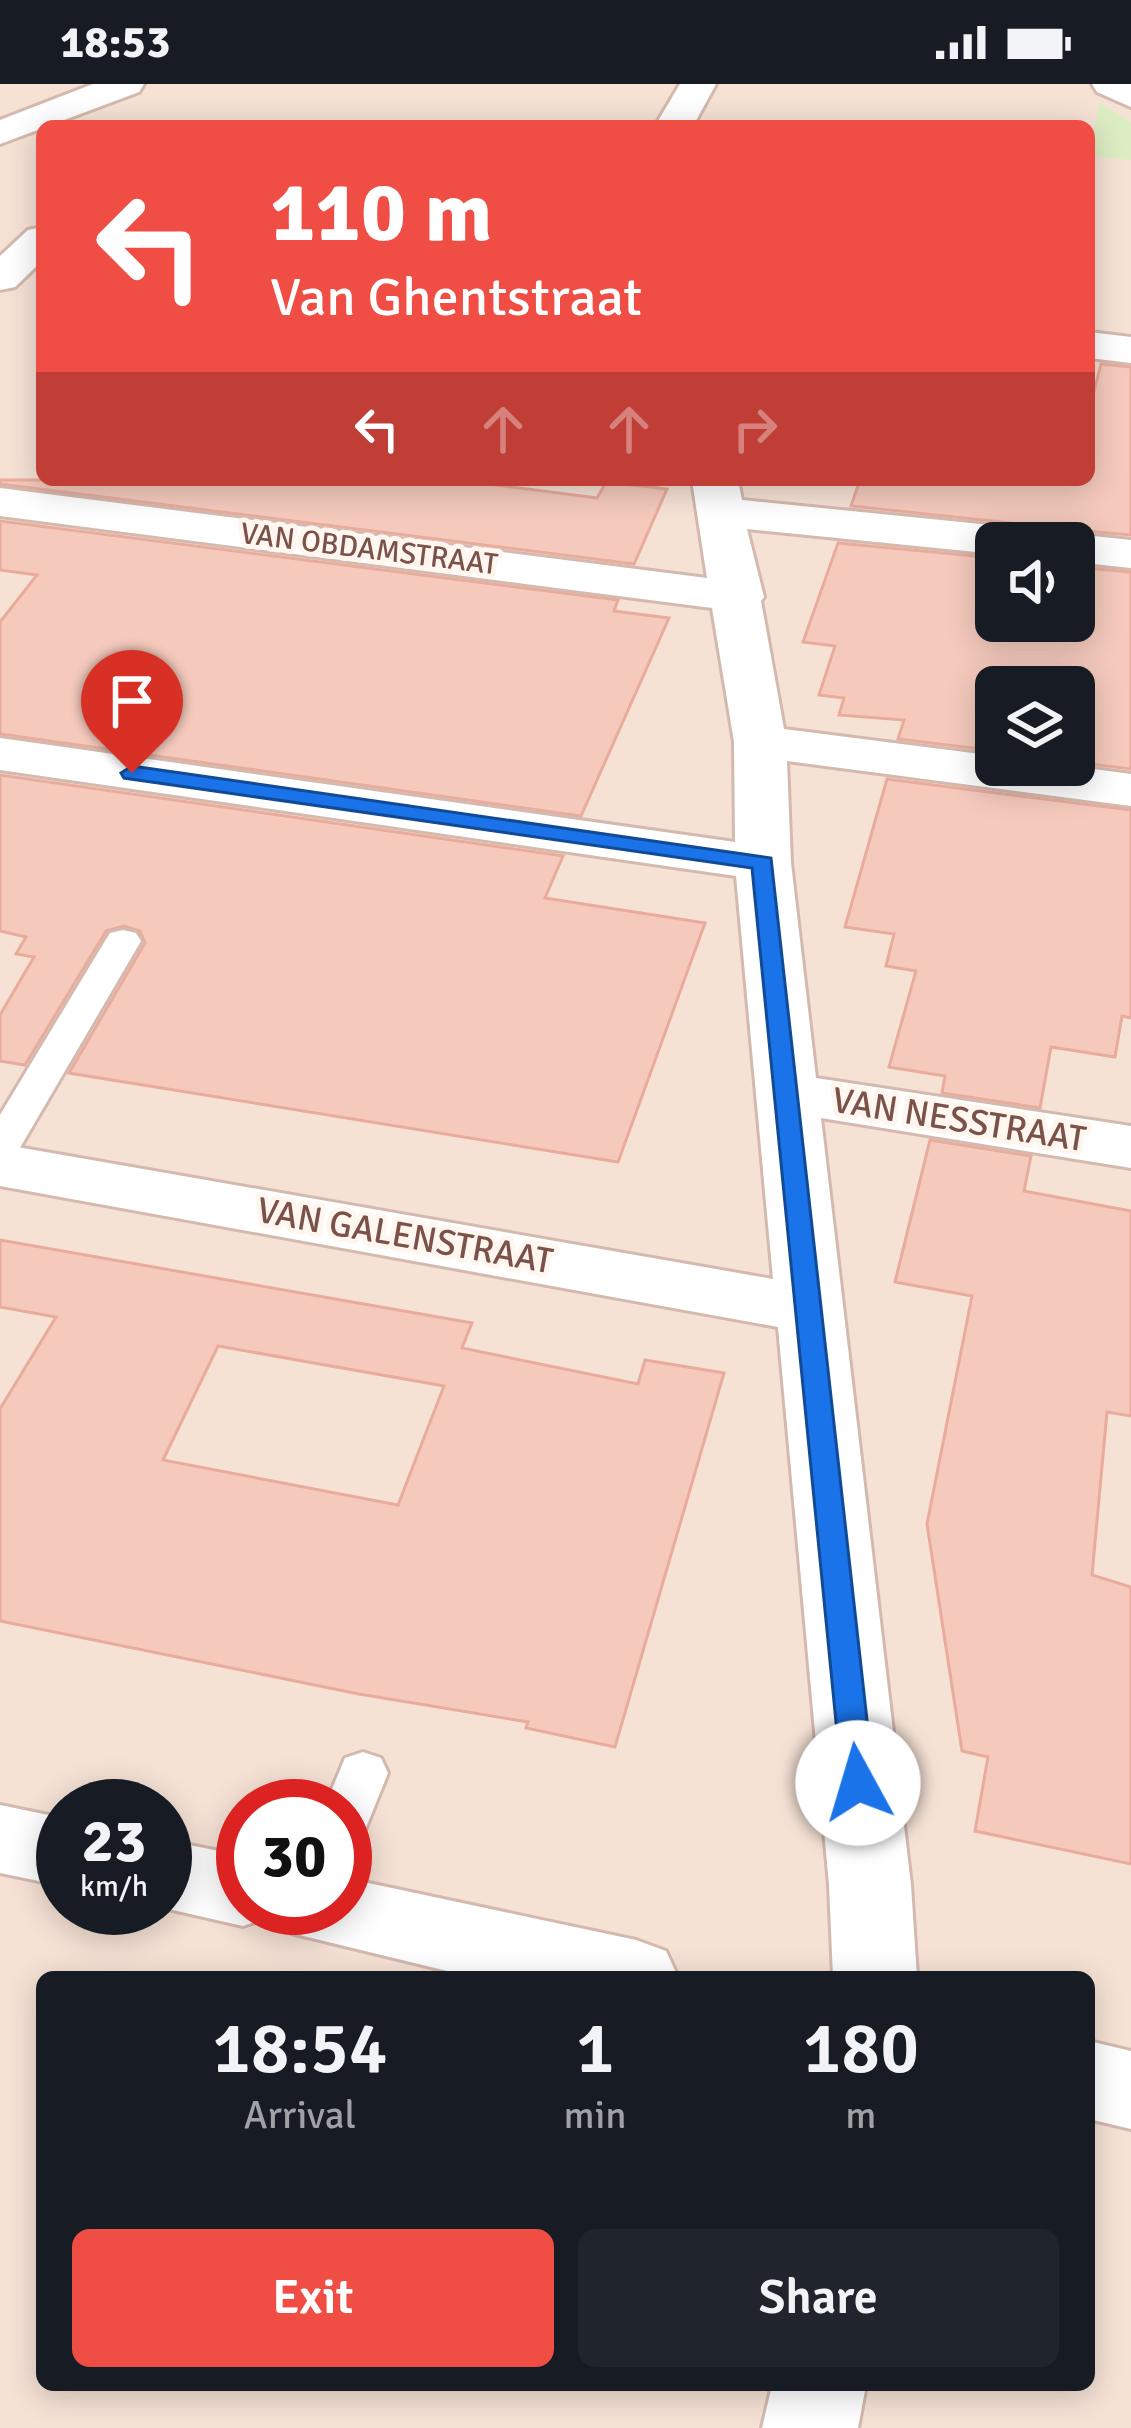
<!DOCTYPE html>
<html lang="en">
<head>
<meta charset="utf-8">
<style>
  body { margin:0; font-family:Signika,sans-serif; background:#20242c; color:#f1f3f6; height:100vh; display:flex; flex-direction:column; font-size:45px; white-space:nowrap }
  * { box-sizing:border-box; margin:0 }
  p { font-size:39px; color:#9ea1a6 }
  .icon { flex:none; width:66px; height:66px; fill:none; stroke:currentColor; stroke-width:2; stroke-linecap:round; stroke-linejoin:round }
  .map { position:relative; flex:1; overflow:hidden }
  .side { position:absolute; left:36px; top:1887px; width:1059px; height:420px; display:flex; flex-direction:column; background:#171b24; border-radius:18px; box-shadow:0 6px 30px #0003 }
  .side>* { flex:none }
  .hud { position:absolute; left:36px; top:36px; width:1059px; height:366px; border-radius:18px; box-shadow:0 6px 30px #0003; background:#f04e44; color:#fff; overflow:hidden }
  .tools { position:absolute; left:975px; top:438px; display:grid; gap:24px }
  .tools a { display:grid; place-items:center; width:120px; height:120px; border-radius:18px; background:#171b24; box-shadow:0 6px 30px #0003; font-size:60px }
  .speed { position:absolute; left:36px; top:1695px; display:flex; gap:24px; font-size:60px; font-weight:700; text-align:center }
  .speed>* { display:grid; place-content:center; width:156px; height:156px; border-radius:50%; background:#171b24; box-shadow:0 6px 30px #0003; line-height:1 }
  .speed small { font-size:30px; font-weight:400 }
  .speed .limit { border:18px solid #d22; background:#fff; color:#111 }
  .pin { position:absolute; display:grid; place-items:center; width:102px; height:102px; color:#fff; margin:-123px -51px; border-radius:50% 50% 50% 0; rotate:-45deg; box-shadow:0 0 12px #0007 }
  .pin .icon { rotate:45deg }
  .me { position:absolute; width:132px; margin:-66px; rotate:354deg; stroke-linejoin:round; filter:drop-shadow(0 0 9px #0008) }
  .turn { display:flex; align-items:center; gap:42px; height:252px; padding:0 36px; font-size:54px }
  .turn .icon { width:156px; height:156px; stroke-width:2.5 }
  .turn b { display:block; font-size:84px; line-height:102px }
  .lanes { display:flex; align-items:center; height:114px; padding:0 36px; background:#0003; justify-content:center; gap:60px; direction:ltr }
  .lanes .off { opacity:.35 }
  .eta { display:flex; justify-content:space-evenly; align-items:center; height:204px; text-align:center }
  .eta b { font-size:72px; font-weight:600; line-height:84px }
  .cta { display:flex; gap:24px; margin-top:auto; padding:24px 36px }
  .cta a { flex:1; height:138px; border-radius:18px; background:#f04e44; color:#fff; font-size:48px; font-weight:600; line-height:138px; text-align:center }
  .cta a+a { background:#20242c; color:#f1f3f6 }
  .status { display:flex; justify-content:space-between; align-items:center; height:84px; padding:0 60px; background:#171b24; direction:ltr }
  .status svg { height:33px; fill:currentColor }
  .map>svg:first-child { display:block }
  .residential { fill:#f6e2d5; fill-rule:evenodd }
  .green { fill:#dcedc4 }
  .building { fill:#f5cabd; stroke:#e9ac9c; stroke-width:3; fill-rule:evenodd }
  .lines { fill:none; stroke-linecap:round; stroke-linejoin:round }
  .service-casing { stroke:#d4b9af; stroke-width:6 }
  .minor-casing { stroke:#d4b9af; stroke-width:6 }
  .service { fill:#fff; fill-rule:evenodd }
  .minor { fill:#fff; fill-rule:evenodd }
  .route { fill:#1a73e8; stroke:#114b97; stroke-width:3 }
  .labels { text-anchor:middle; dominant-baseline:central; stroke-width:10; stroke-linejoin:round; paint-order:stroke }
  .far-street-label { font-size:30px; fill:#7a5249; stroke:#fff6ef }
  .street-label { font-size:36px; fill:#7a5249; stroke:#fff6ef }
</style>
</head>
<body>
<div class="status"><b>18:53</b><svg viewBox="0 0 49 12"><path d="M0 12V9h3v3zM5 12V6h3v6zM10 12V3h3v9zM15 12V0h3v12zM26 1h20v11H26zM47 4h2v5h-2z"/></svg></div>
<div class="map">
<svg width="1131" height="2344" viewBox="0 0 1131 2344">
  <rect width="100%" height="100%" fill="#fef1e7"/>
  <!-- residential -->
  <path class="residential" d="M0,0h1131v2344h-1131zM42,42h1047v354h-1047zM996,459h78v78h-78zM996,603h78v78h-78zM63,1722h102v102h-102zM243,1722h102v102h-102zM42,1893h1047v408h-1047z"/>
  <!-- green -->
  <path class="green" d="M1099,19l32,19v38l-42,-4z"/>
  <!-- building -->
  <g class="building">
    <path d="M1101,280l30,3v168l-57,-5 -18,7 -8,-8 -18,-4 -179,-19 9,-26h229v-69z"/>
    <path d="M0,396h457l140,18 9,-16 61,7 -33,75 -634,-80z"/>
    <path d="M0,437l618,79 -4,11 55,7 -88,198 -581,-82v-112l37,-47 -37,-5z"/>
    <path d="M838,459l158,15v63h78v-54l57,5v197l-57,-7v-75h-78v64l-98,-12 6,-19 -65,-5 5,-17 -25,-3 16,-49 -32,-4z"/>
    <path d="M0,691l563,81 -18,42 160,25 -87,239 -549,-89 76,-130 -5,-12 -16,-5 -18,5 -81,134 -25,-4v-46l34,-58 -18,-3 10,-17 -26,-6z"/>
    <path d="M887,695l244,31v208l-9,-2 -7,41 -64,-10 -11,61 -98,-15 3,-17 -56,-9 27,-96 -30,-5 8,-32 -49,-7z"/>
    <path d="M930,1056l101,16 -7,35 107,20v205l-24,-4 -15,163 39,12v277l-156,-33 13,-74 -26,-6 -35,-227 45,-228 -77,-14z"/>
    <path d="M0,1156l472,83 -10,25 176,36 7,-24 79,13 -109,374 -89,-19 2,-6 -169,-28 -359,-73v-212l56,-92 -56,-10zM218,1262l226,40 -46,119 -235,-45z"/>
  </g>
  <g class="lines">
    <defs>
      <g id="service">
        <path d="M123,846l13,3 5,8 -127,217 -14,4v-47l105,-174 5,-8z"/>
        <path d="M363,1668l18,6 7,15 -25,62 -18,6v-35h-20l20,-48z"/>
      </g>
      <g id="minor">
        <path d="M93,0h51l-5,8 -139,52v-24z"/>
        <path d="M680,0h36l-23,42h-38z"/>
        <path d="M1092,0h39v23l-34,-15z"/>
        <path d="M42,143v34l-27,26 -15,3v-34l28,-26z"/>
        <path d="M1089,248l42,5v26l-42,-5z"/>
        <path d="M692,396h46l4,20 288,29 17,4 7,10 20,-9 57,6v28l-57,-6v-19h-78v11l-249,-25 17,68 -3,4 23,128 212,27v9h67l68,9v32l-344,-45 4,102 25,215 315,48v42l-310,-50 90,767 6,92h-84l-4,-92 -51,-558 -778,-141v-42l773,135 -37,-403 -736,-106v-32l735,104 -1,-100 -22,-134 -712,-92v-28l707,90z"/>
        <path d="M0,1721l63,13v68l-63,-13z"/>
        <path d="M165,1756l78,16v52h33l-4,8 -29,10 -79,-18z"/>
        <path d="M345,1794l291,62 30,11 12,26h-206l-181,-44 -12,-25h66z"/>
        <path d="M1089,1957l42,10v78l-42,-10z"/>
        <path d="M772,2301h94l-8,43h-96z"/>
      </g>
    </defs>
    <!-- service casing -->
    <use href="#service" class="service-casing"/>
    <!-- minor casing -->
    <use href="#minor" class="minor-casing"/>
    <!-- service -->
    <use href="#service" class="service"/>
    <!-- minor -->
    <use href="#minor" class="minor"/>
  </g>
  <!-- route -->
  <path class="route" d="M132,682l639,92 103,925 -4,9 -12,4 -12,-4 -4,-9 -90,-915 -628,-90 -3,-5z"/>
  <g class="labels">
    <!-- far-street labels -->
    <g class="far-street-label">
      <text transform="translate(369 465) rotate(7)">VAN OBDAMSTRAAT</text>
    </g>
    <!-- street labels -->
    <g class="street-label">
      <text transform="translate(959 1036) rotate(9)">VAN NESSTRAAT</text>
      <text transform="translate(405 1152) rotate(10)">VAN GALENSTRAAT</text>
    </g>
  </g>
</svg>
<div class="tools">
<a><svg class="icon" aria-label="sound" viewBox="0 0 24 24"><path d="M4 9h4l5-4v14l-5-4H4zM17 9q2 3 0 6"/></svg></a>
<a><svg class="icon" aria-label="layers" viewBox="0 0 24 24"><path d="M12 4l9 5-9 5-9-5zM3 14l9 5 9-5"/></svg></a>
</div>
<div class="speed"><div>23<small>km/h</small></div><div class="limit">30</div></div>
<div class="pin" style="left:132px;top:689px;background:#d93025"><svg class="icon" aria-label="arrive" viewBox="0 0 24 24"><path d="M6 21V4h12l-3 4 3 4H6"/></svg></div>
<svg class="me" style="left:858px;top:1699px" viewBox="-20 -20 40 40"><circle r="19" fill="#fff"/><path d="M0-13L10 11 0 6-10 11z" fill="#1a73e8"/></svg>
<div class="hud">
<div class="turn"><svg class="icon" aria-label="left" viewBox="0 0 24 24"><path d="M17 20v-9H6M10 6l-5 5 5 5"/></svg><div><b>110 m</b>Van Ghentstraat</div></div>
<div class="lanes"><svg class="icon" aria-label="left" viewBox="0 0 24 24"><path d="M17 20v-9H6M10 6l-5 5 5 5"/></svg><svg class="icon off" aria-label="ahead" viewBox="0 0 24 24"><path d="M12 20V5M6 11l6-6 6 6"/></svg><svg class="icon off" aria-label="ahead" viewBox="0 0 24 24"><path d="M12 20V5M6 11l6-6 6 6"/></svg><svg class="icon off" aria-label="right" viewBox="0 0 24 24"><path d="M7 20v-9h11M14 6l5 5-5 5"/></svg></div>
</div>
<section class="side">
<div class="eta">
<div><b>18:54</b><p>Arrival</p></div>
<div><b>1</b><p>min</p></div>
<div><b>180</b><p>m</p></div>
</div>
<div class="cta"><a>Exit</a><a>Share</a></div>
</section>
</div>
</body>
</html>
